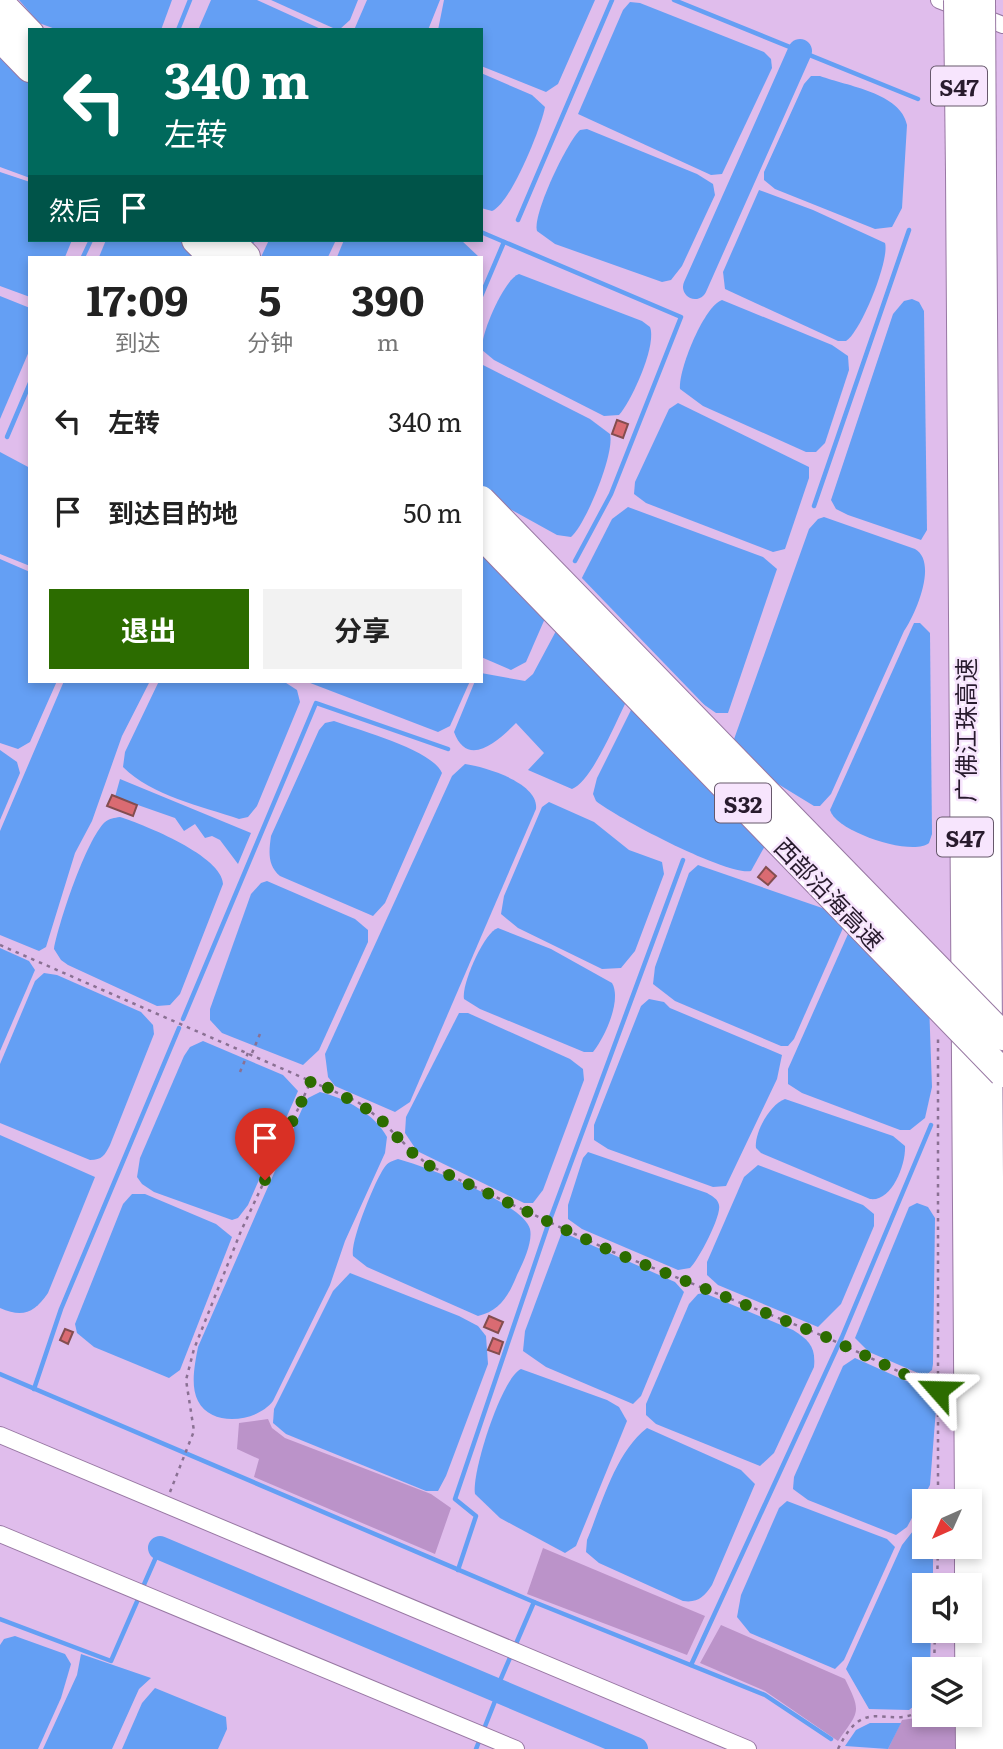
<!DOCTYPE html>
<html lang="zh">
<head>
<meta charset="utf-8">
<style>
  body { margin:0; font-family:Literata,"Noto Sans SC",serif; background:#f2f2f2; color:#222; height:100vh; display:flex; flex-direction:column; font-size:26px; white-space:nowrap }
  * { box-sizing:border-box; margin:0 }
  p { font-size:23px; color:#767676 }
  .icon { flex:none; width:38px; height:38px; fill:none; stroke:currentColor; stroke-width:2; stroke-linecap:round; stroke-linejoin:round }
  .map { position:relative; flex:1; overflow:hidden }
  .panel { position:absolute; left:28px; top:256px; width:455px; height:427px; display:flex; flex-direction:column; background:#fff; border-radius:0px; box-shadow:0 4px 10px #0003 }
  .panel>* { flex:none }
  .top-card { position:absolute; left:28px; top:28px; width:455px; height:214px; border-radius:0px; box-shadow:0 4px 10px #0003; background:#00695c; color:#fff; overflow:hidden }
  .needle { width:46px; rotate:225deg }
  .buttons { position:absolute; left:912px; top:1489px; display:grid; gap:14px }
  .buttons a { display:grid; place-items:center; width:70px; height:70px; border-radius:0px; background:#fff; box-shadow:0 4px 10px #0003; font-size:35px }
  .pin { position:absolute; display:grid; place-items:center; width:60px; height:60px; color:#fff; margin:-72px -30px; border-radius:50% 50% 50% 0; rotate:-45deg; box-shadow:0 0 7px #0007 }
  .pin .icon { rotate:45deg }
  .me { position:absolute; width:77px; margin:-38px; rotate:295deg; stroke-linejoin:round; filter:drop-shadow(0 0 5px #0008) }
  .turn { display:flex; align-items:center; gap:24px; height:147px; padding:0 21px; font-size:32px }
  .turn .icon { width:91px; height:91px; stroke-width:2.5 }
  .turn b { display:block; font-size:49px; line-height:60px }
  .then { display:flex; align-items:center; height:66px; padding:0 21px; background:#0003; gap:14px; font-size:26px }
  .eta { display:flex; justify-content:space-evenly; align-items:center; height:119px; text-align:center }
  .eta b { font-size:42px; font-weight:700; line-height:49px }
  .action { display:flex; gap:14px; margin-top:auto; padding:14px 21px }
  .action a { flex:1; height:80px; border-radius:0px; background:#2c6c00; color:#fff; font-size:28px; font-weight:700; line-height:80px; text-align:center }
  .action a+a { background:#f2f2f2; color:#222 }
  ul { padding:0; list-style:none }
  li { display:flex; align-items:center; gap:21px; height:91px; padding:0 21px }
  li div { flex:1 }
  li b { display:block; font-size:26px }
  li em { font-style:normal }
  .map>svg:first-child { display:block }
  .green { fill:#bb93c9 }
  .water { fill:#649ff4 }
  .pier { fill:#e0bdec }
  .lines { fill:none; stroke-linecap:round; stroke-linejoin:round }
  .stream { stroke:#649ff4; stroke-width:4.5 }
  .river { stroke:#649ff4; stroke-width:24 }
  .building { fill:#da6b72; stroke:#834d4f; stroke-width:2 }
  .street-casing { stroke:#9878a3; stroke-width:18 }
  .highway-casing { stroke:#9878a3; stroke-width:30 }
  .path { stroke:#8a7193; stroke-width:2.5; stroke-dasharray:3.5 5; stroke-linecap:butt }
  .street { stroke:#fff; stroke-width:16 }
  .highway { stroke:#fff; stroke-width:28 }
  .highway-bridge-casing { stroke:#9878a3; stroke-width:30; stroke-linecap:butt }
  .highway-bridge { stroke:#fff; stroke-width:28 }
  .route { stroke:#2c6c00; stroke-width:12; stroke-dasharray:0 21.6 }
  .labels { text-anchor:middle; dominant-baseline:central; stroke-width:5; stroke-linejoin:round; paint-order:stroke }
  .shield { fill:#f7e5fd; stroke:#66586b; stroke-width:2 }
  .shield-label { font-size:23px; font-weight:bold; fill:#281b2d }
  .street-label { font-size:24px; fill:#281b2d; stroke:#f7e5fd }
</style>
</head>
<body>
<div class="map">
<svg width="1003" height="1749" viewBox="0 0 1003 1749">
  <rect width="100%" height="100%" fill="#e0bdec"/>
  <!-- green -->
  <g class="green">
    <path d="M268,1419l4,9 13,10 146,56 20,14 -16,46 -181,-77 5,-18 -22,-10 2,-26z"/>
    <path d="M543,1548l162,68 -18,39 -160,-61z"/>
    <path d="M721,1625l124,54c17,34 14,32 -7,62l-73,-50 -65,-28z"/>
    <path d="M937,1715l22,10 -1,24h-70l14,-29z"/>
  </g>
  <!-- water -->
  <g class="water">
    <path d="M19,0h153l-11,30h-103l-19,-7z"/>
    <path d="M211,0h46l66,30h-125z"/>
    <path d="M271,0h87l-8,20 -10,9 -7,-1z"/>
    <path d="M367,0h73l-12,30h-74z"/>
    <path d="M444,0h151l-37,84 -12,8 -65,-26v-36h-43z"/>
    <path d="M630,2l10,1 124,49 7,7 1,9 -50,106 -11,1 -133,-61 45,-104z"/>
    <path d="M0,56l30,15v107l-30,-11z"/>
    <path d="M481,73l51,22 13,12c-4,21 -34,96 -53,104l-11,-3z"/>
    <path d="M811,76h9c27,10 81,17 87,49l-5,83 -10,19 -17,2 -100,-40 -11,-9v-8l40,-88z"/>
    <path d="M587,129l110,45 16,10 2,11 -33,71 -11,14 -9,2 -107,-38 -18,-13c-5,-16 30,-89 43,-101z"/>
    <path d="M0,172l30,10v58h42l-7,17h-35v40l-30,-11z"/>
    <path d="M759,190l54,20 72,33c5,16 -24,89 -39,98h-8l-113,-52 -2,-17z"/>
    <path d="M106,240h151l-20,17h-138z"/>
    <path d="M269,240h67l-8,17h-67z"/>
    <path d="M344,240h117l18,17h-142z"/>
    <path d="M519,274l123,47 8,6c7,18 -18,73 -31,88l-15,1 -110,-56 -12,-10c-2,-15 22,-71 37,-76z"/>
    <path d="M0,296l30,12v41l-30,70z"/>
    <path d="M912,299l7,3 5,9 3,219 -6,10 -73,-25 -12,-6 -5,-9 62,-186 11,-13z"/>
    <path d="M722,300l110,45 16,11 1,14 -24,73 -9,9h-10l-103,-46 -23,-17c-2,-19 24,-83 42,-89z"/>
    <path d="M481,364l109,55 20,15c5,19 -24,90 -39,103l-14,-2 -76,-42z"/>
    <path d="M678,403l131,64v11l-24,71 -12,3 -127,-49 -12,-9 1,-12 34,-73z"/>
    <path d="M0,452l30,16v98l-30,-12z"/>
    <path d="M628,507l135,50 14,12 -49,144h-12l-150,-104 46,-90z"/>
    <path d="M824,517l91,32c23,13 1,65 -11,82l-73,163 -11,12h-6l-69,-42 -12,-22 76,-213 9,-10z"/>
    <path d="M481,525l82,52 -37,85 -15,8 -30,-13z"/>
    <path d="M0,559l30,13v109h27l-27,61 -12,7 -18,-6z"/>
    <path d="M914,623h6l10,10 2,201 -3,9c-16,14 -93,-11 -99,-33z"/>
    <path d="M556,631l75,61c-12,22 -38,89 -59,97l-44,-19 16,-17 -28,-30c-16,16 -48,47 -62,9l21,-51h6v-8l44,8 8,-7z"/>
    <path d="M64,681h86l-28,55 -30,85 -17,32 -29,94 -7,4 -39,-16v-104z"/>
    <path d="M159,681h124l14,9 3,12 -43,104 -9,11 -9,2c-38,-13 -87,-23 -116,-52l2,-15z"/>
    <path d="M305,681h165l-20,45 -12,6z"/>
    <path d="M641,690l140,127 -30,54c-24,5 -134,-53 -155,-70l-3,-7 4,-16z"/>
    <path d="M334,721c24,9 99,29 108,52l-57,130 -12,13 -93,-40c-13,-11 -11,-25 -9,-40l48,-106 6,-7z"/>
    <path d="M0,750l17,12 3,11 -20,47z"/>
    <path d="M465,764c21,3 74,19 71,45l-126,293 -15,10 -60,-26 -7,-9 -3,-23 127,-278z"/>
    <path d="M120,779l131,54 -13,31 -18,-24 -8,-4 -7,2 -10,-14 -11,7 -9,-13 -60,-21z"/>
    <path d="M549,802l45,20 35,28 33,12 2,12 -29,77 -14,17 -19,1 -84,-41 -17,-14 3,-18 38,-89z"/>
    <path d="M120,817c25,8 102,39 103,67l-43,110 -10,11 -13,1 -89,-41 -7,-5 -7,-11c5,-27 32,-109 51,-127 5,-4 9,-4 15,-5z"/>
    <path d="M698,865l130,45 15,18 -49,111 -6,7h-7l-106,-45 -22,-17 2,-17 34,-94z"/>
    <path d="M267,881l88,38 13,11v12l-49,108 -16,15 -81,-32 -12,-13v-11l41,-115 10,-11z"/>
    <path d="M498,928l53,21 61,34c10,17 -7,54 -19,69h-9l-104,-43 -16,-10c-3,-14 20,-67 34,-71z"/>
    <path d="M848,934l80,41 4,112 -7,31 -15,12h-10l-98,-37 -14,-9v-15z"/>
    <path d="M0,948l29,13 6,9 -35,81z"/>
    <path d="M44,973l13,2 84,37 12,13 1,9 -44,111c-5,10 -8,15 -20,15l-90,-37v-59l35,-83z"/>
    <path d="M649,999l15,3 6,6 112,47 -5,24 -51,107 -13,1 -105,-38 -14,-9v-15l47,-119z"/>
    <path d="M459,1013h9l102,46 13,10 1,11 -41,110 -10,13h-9l-107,-52 -12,-18 1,-16z"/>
    <path d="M203,1041l80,34 15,16 -50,114 -10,13 -6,2 -78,-28 -12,-8 -5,-7 3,-19 44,-102 6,-9z"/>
    <path d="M320,1092c25,6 55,22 67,45l-2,16 -40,88 -15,44 -57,116c-16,21 -61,27 -75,0 -8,-15 -3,-38 0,-54l104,-238 6,-11z"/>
    <path d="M785,1099l108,37 12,10c1,18 -13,56 -35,53l-109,-46 -5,-5c-2,-15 14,-44 29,-49z"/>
    <path d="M0,1135l95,42 -47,116c-14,20 -25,25 -48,15z"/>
    <path d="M588,1152l119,41c5,3 11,6 12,12 3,10 -21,56 -29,63l-12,2 -96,-41 -14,-10v-14l15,-47z"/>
    <path d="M398,1159c26,7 126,44 132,70 3,13 -7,34 -13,46 -8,20 -17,36 -39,41l-111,-49 -14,-11c-3,-15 22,-75 31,-88 4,-6 8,-7 14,-9z"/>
    <path d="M758,1165l105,40 11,9v12l-33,78 -23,23 -100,-42 -11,-10v-13l37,-85z"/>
    <path d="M132,1194h13l71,30 16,13 -52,133 -11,8 -75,-31 -17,-14 -2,-9 48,-120z"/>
    <path d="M917,1203l11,4 7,11 -2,146 -1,6 -7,6 -56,-24 -14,-14 54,-131z"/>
    <path d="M562,1232l113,50 9,10 -43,104 -8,8 -87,-37 -23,-16 2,-20z"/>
    <path d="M350,1273l109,43 19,10 8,10 2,28 -42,112 -8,15h-12l-140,-57 -13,-11 1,-14 59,-118z"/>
    <path d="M704,1293l89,37c16,10 23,17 21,37l-40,86 -14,13 -104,-42 -10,-9v-11l43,-100 9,-10z"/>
    <path d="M855,1358l67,30 14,21 -6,76 -23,42 -11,8 -88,-35 -15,-11 1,-12 49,-111z"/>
    <path d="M521,1369l86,31 12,7 8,14 -51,125 -11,7 -65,-35 -25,-24c-4,-21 27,-117 46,-125z"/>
    <path d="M647,1428l94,42 14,14 -43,101c-8,12 -14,18 -29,16l-84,-38 -13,-11 1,-12c15,-36 28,-87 60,-112z"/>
    <path d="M787,1501l100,38 8,8 -51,113 -9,9 -85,-36 -13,-16 4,-22 38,-87z"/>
    <path d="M913,1531l11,4v12h9v38l-9,1v45h7l-1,38 -6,1v28l-15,12 -40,-1 -23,-40 56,-124z"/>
    <path d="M15,1636l50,18 6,10 -10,34 -23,51h-38v-104l4,-6z"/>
    <path d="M81,1654l70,24 -12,11 -27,60h-69l34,-74z"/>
    <path d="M155,1688l71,29 1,12 -9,20h-96l20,-46z"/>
    <path d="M870,1723h31l-13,26 -43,-3 11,-16z"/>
  </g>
  <!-- pier -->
  <path class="pier" d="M579,575l137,142 -153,-106z"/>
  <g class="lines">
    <!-- stream -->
    <g class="stream">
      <path d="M674,0l244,99"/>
      <path d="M178,30l12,-30"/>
      <path d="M518,220l94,-220"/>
      <path d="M481,232l200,85 -70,177 -36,67"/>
      <path d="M83,257l8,-17"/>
      <path d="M481,296l23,-54"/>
      <path d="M7,437l23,-54"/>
      <path d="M814,506l95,-276"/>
      <path d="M183,1019l133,-316 132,46"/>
      <path d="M0,1374l534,228 231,93 66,44"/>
      <path d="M34,1389l27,-80 118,-281"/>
      <path d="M458,1570l18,-54 -21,-17 93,-274 135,-365"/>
      <path d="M142,1589l18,-41"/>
      <path d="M0,1619l111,42 28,-64"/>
      <path d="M691,1665l151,-328 89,-212"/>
      <path d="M496,1690l38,-88"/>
      <path d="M476,1749l23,-58"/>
    </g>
    <!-- river -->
    <g class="river">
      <path d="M695,287l105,-236"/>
      <path d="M160,1548l476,201"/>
    </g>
  </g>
  <!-- building -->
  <g class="building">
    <path d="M617,420l11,4 -5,14 -11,-4z"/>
    <path d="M112,795l25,10 -4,11 -26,-10z"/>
    <path d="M766,867l10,9 -8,9 -10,-8z"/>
    <path d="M489,1316l14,6 -5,11 -14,-6z"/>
    <path d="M65,1329l8,3 -5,12 -8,-4z"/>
    <path d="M493,1338l10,4 -4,12 -11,-4z"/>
  </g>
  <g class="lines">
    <defs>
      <g id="street">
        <path d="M939,0l64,25"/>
        <path d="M0,1435l748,314"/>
        <path d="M0,1534l516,215"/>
      </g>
      <g id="highway">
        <path d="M0,3l30,31"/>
        <path d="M0,37l30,31"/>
        <path d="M960,173l9,1329"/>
        <path d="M982,174l11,1575"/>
        <path d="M196,240l17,17"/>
        <path d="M229,240l17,17"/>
        <path d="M969,1547v39"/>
        <path d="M969,1631l1,118"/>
      </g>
    </defs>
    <!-- street casing -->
    <use href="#street" class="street-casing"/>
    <!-- highway casing -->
    <use href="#highway" class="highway-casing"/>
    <!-- path -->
    <g class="path">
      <path d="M0,945l356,156c28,18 47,45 74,65l183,86 213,85 112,53"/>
      <path d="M252,1053l8,-19"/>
      <path d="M240,1072l8,-19"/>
      <path d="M170,1492l24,-61 -8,-51 8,-31 47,-118 71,-152"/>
      <path d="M938,1502v-466"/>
      <path d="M937,1586l1,-39"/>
      <path d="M934,1670l1,-39"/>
      <path d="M838,1749c28,-58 49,-16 86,-40"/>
    </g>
    <!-- street -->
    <use href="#street" class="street"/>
    <!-- highway -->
    <use href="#highway" class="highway"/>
    <defs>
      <g id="highway-bridge">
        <path d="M958,0l2,173"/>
        <path d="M981,0l1,174"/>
        <path d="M481,500l522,536"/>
        <path d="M481,534l522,539"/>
      </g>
    </defs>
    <!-- highway-bridge casing -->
    <use href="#highway-bridge" class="highway-bridge-casing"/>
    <!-- highway-bridge -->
    <use href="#highway-bridge" class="highway-bridge"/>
  </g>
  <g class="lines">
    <!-- route -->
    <path class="route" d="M265,1180l47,-101 64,35 34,37 20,15 183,86 213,85 112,53"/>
  </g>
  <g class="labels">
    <!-- shield labels -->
    <g class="shield">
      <rect x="931" y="66.5" width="56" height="39" rx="5"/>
      <rect x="715" y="783.5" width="56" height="39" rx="5"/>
      <rect x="937" y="817.5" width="56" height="39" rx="5"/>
    </g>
    <g class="shield-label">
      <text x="959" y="86">S47</text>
      <text x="743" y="803">S32</text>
      <text x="965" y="837">S47</text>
    </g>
    <!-- street labels -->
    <g class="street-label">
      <text transform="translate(964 730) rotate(-90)">广佛江珠高速</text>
      <text transform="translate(830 893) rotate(46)">西部沿海高速</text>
    </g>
  </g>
</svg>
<div class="buttons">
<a><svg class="needle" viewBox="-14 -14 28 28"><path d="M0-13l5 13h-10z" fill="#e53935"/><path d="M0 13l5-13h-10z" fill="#767676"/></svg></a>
<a><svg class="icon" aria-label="sound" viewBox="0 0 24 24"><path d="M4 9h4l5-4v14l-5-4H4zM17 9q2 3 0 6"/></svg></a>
<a><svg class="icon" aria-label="layers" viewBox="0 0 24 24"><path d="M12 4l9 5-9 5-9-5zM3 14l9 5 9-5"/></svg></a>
</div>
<div class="pin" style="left:265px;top:1180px;background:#d93025"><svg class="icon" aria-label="arrive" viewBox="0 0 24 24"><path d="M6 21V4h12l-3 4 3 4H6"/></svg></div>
<svg class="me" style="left:938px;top:1390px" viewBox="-20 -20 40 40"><path d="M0-17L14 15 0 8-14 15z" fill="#2c6c00" stroke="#fff" stroke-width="4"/></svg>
<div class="top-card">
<div class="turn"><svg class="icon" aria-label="left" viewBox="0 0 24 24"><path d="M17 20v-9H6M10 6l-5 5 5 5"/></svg><div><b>340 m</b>左转</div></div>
<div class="then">然后<svg class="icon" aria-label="arrive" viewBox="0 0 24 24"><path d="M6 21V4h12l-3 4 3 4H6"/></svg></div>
</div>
<section class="panel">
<div class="eta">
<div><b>17:09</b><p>到达</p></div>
<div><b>5</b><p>分钟</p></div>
<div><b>390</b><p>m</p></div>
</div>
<ul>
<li><svg class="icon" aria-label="left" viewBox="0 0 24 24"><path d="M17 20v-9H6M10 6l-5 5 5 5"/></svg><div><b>左转</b></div><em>340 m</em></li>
<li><svg class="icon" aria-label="arrive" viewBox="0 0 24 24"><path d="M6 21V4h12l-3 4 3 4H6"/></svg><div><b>到达目的地</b></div><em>50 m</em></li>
</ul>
<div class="action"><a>退出</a><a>分享</a></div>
</section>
</div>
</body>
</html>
